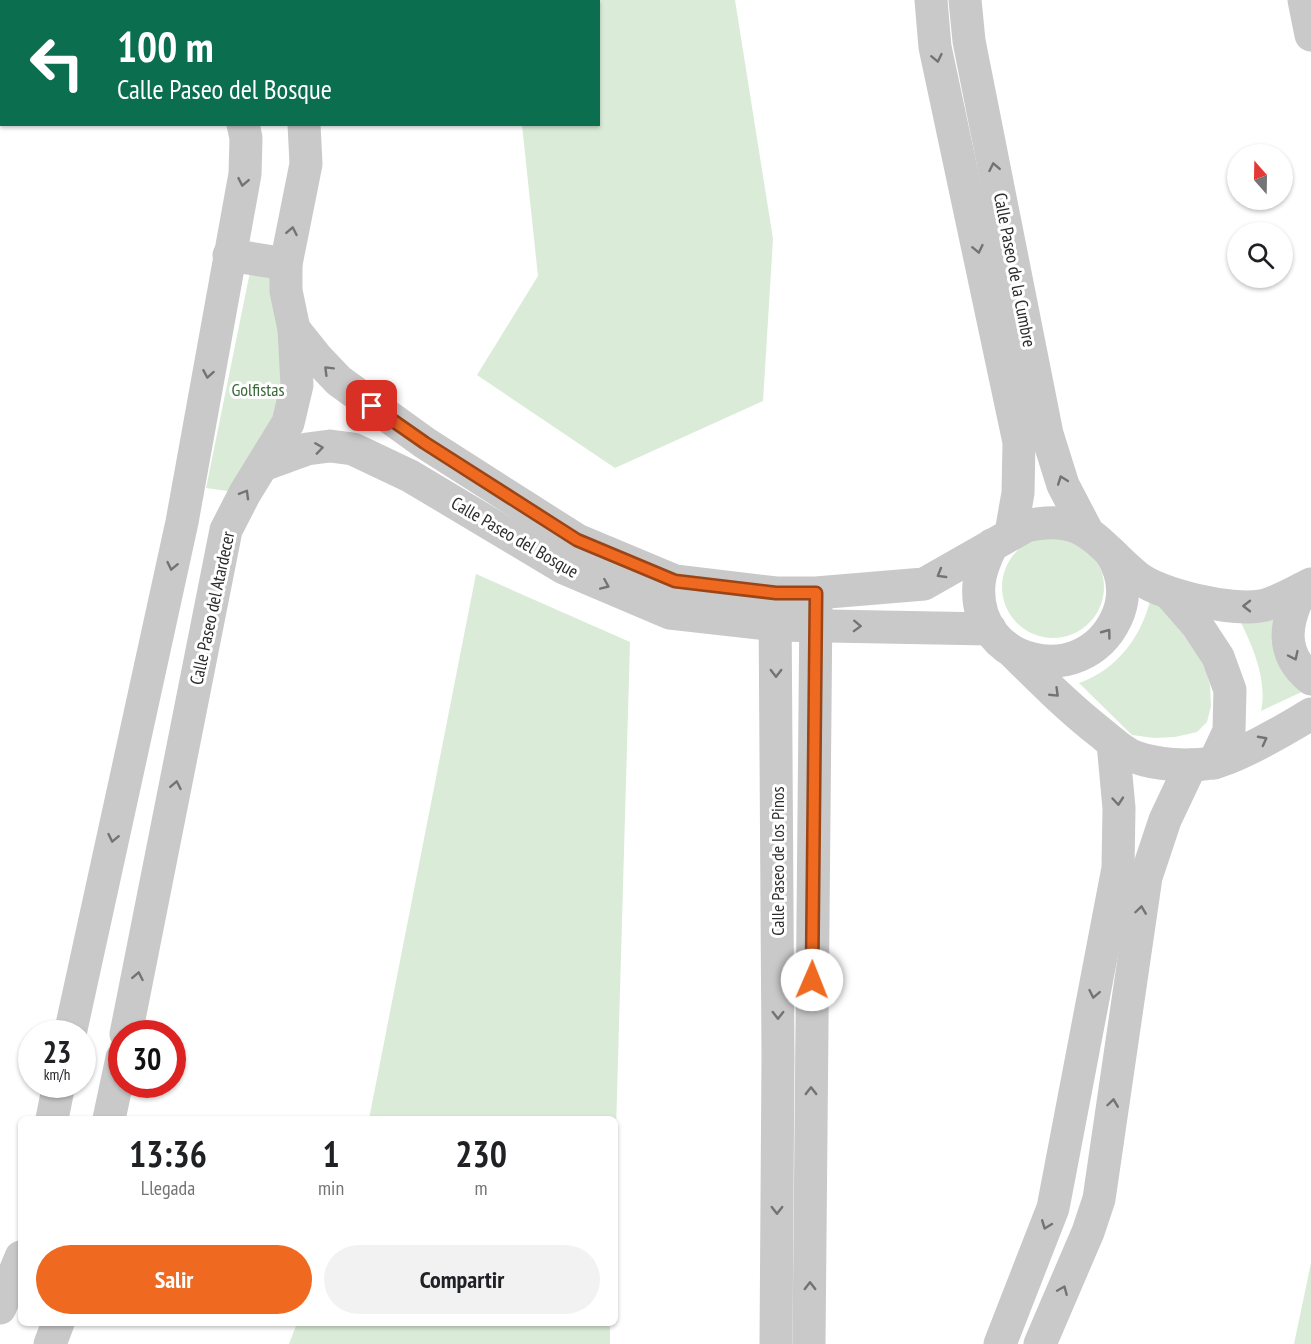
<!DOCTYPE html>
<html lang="es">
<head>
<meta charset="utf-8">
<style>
  body { margin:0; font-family:"PT Sans Narrow",sans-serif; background:#f2f2f2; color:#202124; height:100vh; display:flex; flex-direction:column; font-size:22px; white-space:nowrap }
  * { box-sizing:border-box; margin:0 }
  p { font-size:20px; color:#757577 }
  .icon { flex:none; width:33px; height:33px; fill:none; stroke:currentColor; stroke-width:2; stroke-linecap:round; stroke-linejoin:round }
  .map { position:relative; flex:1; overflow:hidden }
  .details { position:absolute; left:18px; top:1116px; width:600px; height:210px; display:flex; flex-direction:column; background:#fff; border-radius:9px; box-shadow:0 2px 4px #0004 }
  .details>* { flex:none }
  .top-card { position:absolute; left:0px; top:0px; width:600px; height:126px; box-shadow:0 2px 4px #0004; background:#0b6e4f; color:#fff; overflow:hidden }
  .needle { width:39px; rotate:340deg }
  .controls { position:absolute; left:1227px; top:144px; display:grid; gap:12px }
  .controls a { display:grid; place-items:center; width:66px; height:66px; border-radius:50%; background:#fff; box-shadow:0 2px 4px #0004; font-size:30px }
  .speed { position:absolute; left:18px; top:1020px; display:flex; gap:12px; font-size:30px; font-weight:700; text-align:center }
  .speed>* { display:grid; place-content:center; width:78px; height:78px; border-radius:50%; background:#fff; box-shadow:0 2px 4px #0004; line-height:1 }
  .speed small { font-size:15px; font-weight:400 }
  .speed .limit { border:9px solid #d22; background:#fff; color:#111 }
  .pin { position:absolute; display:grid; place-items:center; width:51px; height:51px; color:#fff; margin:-26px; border-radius:12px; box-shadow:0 3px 9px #0006 }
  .me { position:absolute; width:66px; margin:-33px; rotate:1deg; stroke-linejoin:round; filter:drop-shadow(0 0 4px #0008) }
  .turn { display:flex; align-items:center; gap:21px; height:126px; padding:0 18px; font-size:27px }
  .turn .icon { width:78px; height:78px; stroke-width:2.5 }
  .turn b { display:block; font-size:42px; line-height:51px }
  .eta { display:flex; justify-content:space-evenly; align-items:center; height:102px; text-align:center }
  .eta b { font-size:36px; font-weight:600; line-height:42px }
  .action { display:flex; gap:12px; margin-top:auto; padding:12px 18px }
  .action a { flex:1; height:69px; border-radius:36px; background:#ef6921; color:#fff; font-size:24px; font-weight:600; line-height:69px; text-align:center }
  .action a+a { background:#f2f2f2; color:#202124 }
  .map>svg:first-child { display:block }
  .green { fill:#daebd8 }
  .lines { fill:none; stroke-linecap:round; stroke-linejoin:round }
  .minor { stroke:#c9c9c9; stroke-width:33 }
  .oneway { stroke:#737373 }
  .route-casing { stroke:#9b4415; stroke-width:15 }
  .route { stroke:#ef6921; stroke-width:10 }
  .labels { text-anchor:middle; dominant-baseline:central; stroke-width:6; stroke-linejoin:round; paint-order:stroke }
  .street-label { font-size:18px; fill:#2c2c2c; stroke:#fff }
  .park-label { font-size:18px; fill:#396937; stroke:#fff }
</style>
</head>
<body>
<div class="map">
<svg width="1311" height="1344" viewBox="0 0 1311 1344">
  <rect width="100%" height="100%" fill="#fff"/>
  <!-- green -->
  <g class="green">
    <path d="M509,0h226l38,239 -10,162 -148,67 -138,-93 61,-99 -16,-151 76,-1v-122z"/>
    <path d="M264,267l19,16 5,117 -53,92 -29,-4 44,-216z"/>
    <circle cx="1053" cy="587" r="51"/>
    <path d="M476,574l154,68 -15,523v-46h-246z"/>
    <path d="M1151,597l21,15 31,46 7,27 1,21 -4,16 -10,10 -22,5 -21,1 -22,-3 -53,-52c39,-14 63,-47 72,-86z"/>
    <path d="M1236,613l44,4 28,72 -47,22c7,-33 -10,-69 -25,-98z"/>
    <path d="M1311,1263v81h-17z"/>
    <path d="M297,1323h313v21h-321z"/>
  </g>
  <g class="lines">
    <!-- minor -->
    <g class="minor">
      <path d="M196,0l1,2"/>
      <path d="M259,0v2"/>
      <path d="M931,0l4,47 84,395 -1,51 -7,40"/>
      <path d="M965,0l4,41 78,393 16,51 25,48"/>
      <path d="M1304,0l7,35"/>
      <path d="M229,255l57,9"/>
      <path d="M294,329l24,30 21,22 86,62 152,97 98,41 101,12h40l108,-9 102,-58c60,-14 71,18 110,50 22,19 96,35 124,30 15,-2 37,-15 51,-22"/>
      <path d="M263,465l44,-16 23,-3 23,3 57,27 154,92 106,45 105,12 215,4"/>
      <path d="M992,545c-6,12 -12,25 -13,39 -7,81 103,107 137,35 11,-22 7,-46 -5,-66"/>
      <path d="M1302,589c-17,33 -23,64 9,90"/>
      <path d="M1169,593l28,32 21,32 12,33 -1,41 -15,32"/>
      <path d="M775,604l3,452 -2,288"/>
      <path d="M1013,652c28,28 56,56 88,81 10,8 21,19 34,24 22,8 53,10 77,6 23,-4 78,-36 99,-49"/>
      <path d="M70,1034l112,-512 63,-348 1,-36 -3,-14"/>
      <path d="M126,1034l100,-504 19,-37 43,-70 9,-38 -3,-56 -8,-38v-27l20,-100 -2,-40"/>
      <path d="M52,1119l7,-35"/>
      <path d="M109,1119l13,-61"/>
      <path d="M0,1308l21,-51"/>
      <path d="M50,1344l8,-21"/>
      <path d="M809,1344l7,-742"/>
      <path d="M1000,1344l53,-136 65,-340 1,-60 -6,-65"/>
      <path d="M1040,1344l48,-112 11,-33 47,-322 19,-57 26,-55"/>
    </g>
  </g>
  <!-- one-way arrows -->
  <defs><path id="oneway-chevron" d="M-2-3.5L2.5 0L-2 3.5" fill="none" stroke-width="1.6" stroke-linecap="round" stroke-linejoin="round" transform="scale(1.5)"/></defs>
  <g class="oneway">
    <use href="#oneway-chevron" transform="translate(937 58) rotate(78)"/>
    <use href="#oneway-chevron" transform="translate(994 167) rotate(-101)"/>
    <use href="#oneway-chevron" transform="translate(243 182) rotate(101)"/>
    <use href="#oneway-chevron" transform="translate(292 231) rotate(-79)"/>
    <use href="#oneway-chevron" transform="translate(978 249) rotate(78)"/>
    <use href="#oneway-chevron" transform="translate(328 370) rotate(-135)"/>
    <use href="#oneway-chevron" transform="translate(208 374) rotate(100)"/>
    <use href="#oneway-chevron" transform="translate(319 448) rotate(-8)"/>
    <use href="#oneway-chevron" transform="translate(1062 480) rotate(-110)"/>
    <use href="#oneway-chevron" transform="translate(245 494) rotate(-60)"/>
    <use href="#oneway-chevron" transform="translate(172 566) rotate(102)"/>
    <use href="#oneway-chevron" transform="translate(941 574) rotate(150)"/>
    <use href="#oneway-chevron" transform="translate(605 585) rotate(23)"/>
    <use href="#oneway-chevron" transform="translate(1247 606) rotate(180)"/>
    <use href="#oneway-chevron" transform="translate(857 626) rotate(2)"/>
    <use href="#oneway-chevron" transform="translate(1107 633) rotate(-53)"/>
    <use href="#oneway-chevron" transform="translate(1294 656) rotate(65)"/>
    <use href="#oneway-chevron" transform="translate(776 673) rotate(90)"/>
    <use href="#oneway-chevron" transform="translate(1055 693) rotate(44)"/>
    <use href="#oneway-chevron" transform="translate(1263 740) rotate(-28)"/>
    <use href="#oneway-chevron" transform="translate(176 785) rotate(-79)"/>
    <use href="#oneway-chevron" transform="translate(1118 801) rotate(85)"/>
    <use href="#oneway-chevron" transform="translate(113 838) rotate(102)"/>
    <use href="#oneway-chevron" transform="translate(1141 910) rotate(-82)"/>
    <use href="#oneway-chevron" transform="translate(138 976) rotate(-79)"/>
    <use href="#oneway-chevron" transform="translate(1094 994) rotate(101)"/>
    <use href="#oneway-chevron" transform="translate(778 1015) rotate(90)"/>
    <use href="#oneway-chevron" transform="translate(811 1091) rotate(-90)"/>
    <use href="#oneway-chevron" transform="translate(1113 1103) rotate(-82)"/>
    <use href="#oneway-chevron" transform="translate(777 1210) rotate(90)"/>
    <use href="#oneway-chevron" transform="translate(1046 1225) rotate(111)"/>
    <use href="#oneway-chevron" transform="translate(810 1286) rotate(-90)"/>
    <use href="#oneway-chevron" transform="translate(1063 1290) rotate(-67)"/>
  </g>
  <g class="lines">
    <defs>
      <path id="route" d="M372,406l53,37 152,97 98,41 101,12h40l-4,387"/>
    </defs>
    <!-- route casing -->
    <use href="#route" class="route-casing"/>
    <!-- route -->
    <use href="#route" class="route"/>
  </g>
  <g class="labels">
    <!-- street labels -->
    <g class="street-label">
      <text transform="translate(1015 270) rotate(79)">Calle Paseo de la Cumbre</text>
      <text transform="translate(515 537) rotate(30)">Calle Paseo del Bosque</text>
      <text transform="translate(212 608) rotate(-78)">Calle Paseo del Atardecer</text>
      <text transform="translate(777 861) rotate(-90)">Calle Paseo de los Pinos</text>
    </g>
    <!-- park labels -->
    <g class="park-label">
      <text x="258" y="389">Golfistas</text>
    </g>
  </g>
</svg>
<div class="controls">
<a><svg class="needle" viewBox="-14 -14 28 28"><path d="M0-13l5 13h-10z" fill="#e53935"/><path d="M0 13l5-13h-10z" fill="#757577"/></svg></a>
<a><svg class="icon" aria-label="search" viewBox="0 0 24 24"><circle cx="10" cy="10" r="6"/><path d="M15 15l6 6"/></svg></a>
</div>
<div class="speed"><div>23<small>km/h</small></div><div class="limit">30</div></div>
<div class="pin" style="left:372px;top:406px;background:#d93025"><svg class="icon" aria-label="arrive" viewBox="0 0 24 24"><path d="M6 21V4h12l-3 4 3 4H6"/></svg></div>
<svg class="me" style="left:812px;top:980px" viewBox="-20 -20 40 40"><circle r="19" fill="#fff"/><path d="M0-13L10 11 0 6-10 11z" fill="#ef6921"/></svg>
<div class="top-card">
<div class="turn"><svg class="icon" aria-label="left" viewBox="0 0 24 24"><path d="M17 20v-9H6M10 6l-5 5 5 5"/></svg><div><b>100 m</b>Calle Paseo del Bosque</div></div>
</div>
<section class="details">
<div class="eta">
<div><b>13:36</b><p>Llegada</p></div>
<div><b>1</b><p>min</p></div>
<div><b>230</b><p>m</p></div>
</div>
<div class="action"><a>Salir</a><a>Compartir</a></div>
</section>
</div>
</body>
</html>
